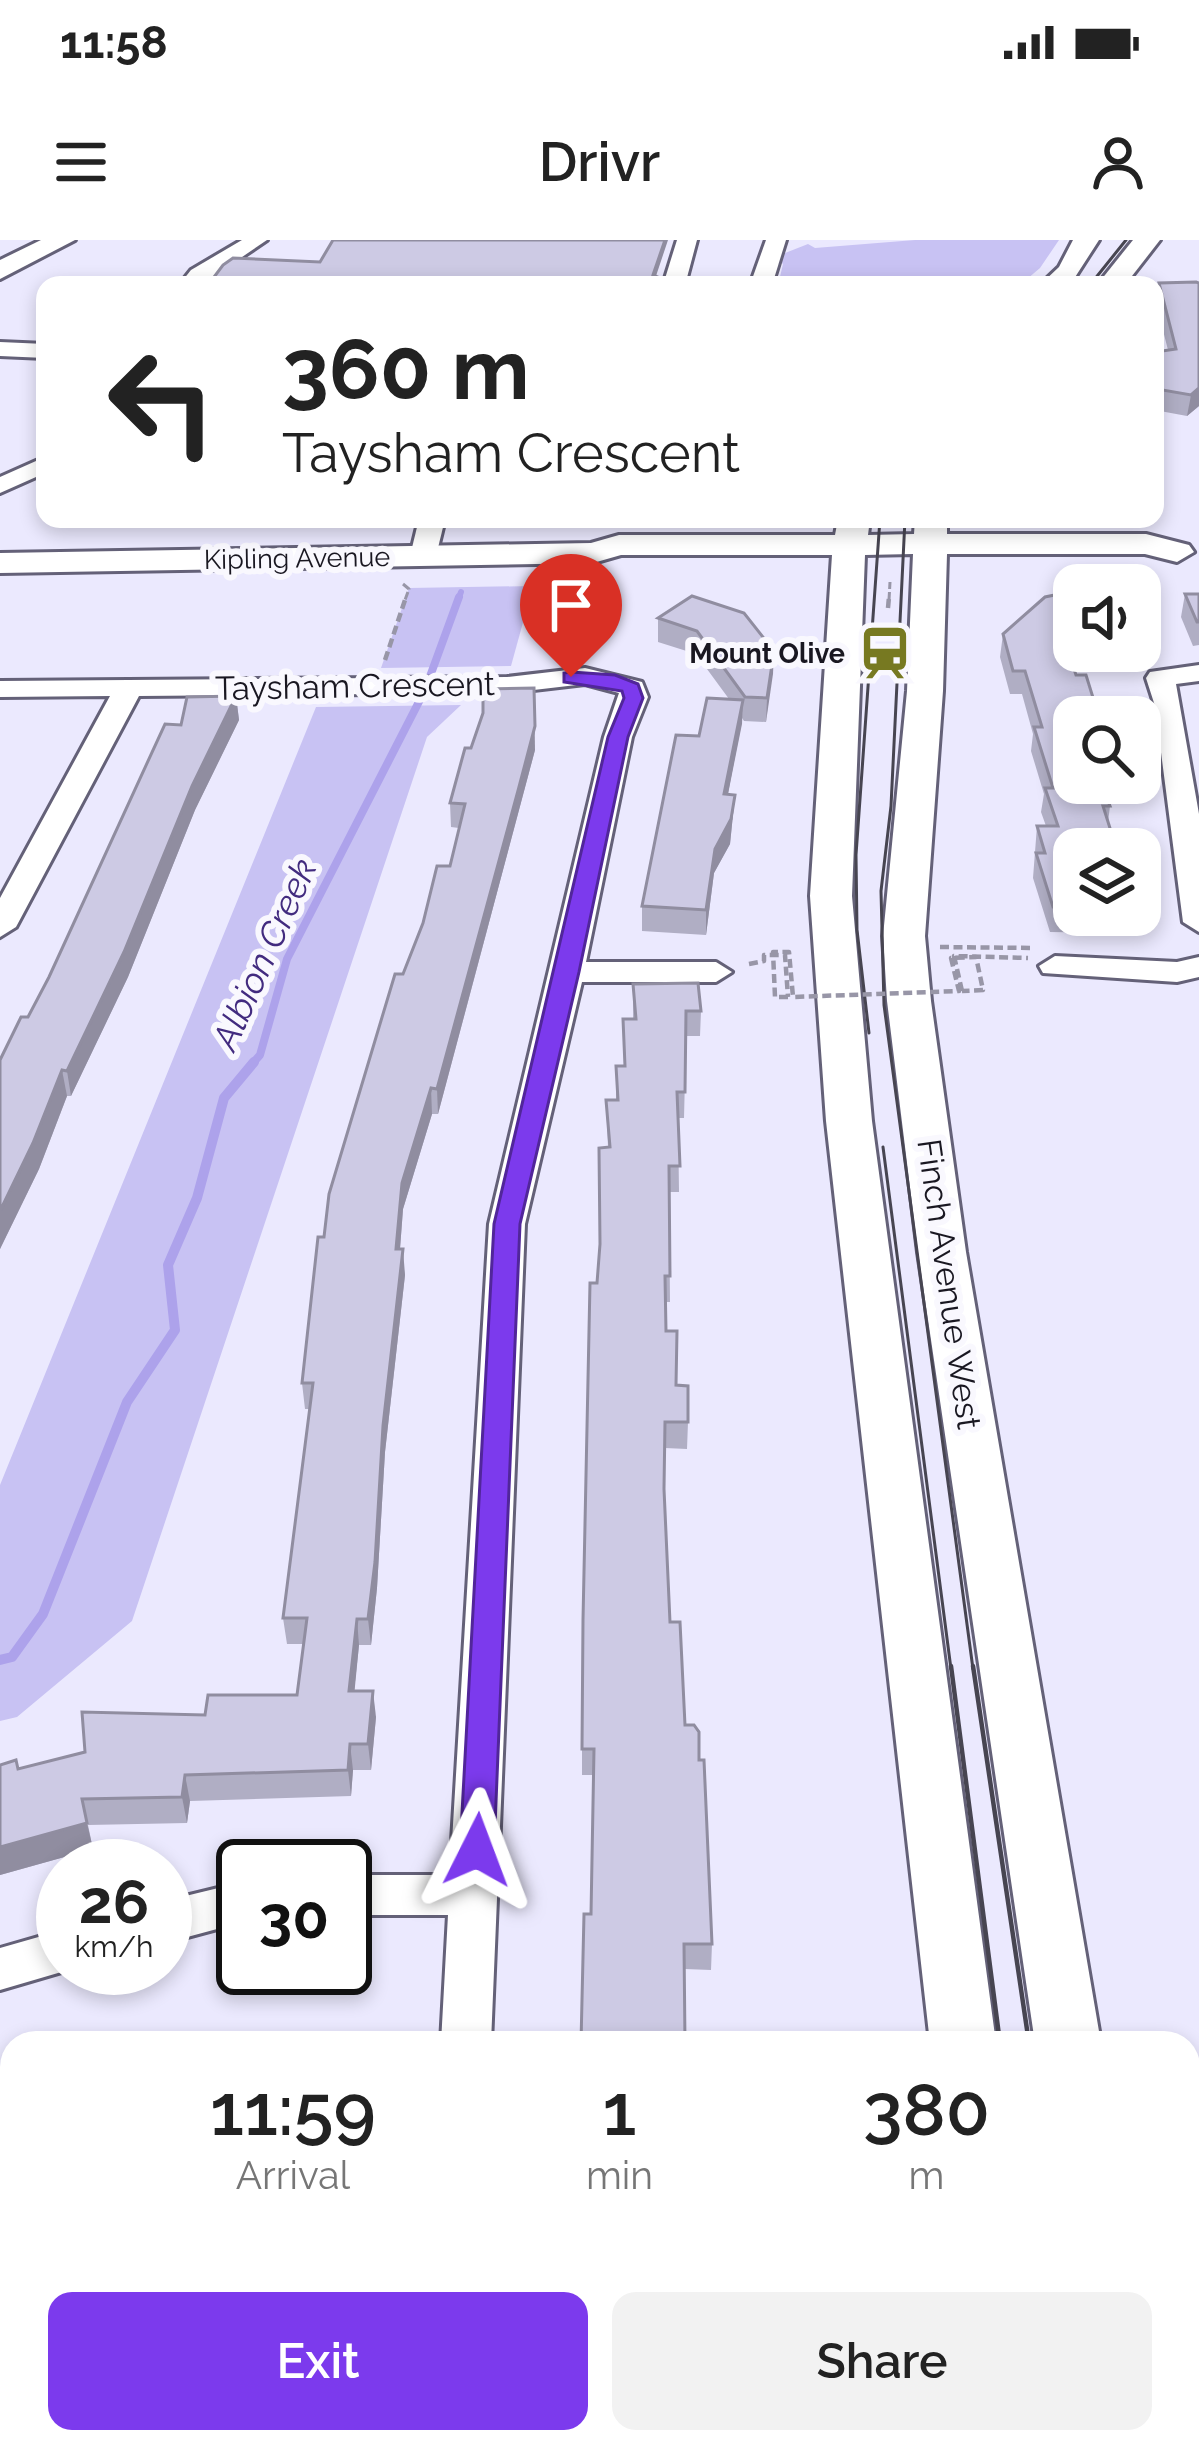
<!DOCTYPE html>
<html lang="en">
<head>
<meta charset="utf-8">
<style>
  body { margin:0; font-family:Raleway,sans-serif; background:#f2f2f2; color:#222; height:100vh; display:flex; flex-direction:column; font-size:45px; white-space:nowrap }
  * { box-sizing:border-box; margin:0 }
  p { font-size:39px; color:#767676 }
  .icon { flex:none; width:66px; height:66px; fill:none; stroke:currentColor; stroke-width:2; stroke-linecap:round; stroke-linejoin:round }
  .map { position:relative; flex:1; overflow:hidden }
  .sheet { position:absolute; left:0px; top:1791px; width:1200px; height:423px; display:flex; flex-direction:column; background:#fff; border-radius:36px 36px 0 0; box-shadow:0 6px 18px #0003 }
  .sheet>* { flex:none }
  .top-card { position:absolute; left:36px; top:36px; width:1128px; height:252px; border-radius:24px; box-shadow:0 6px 18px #0003; background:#fff; color:#222; overflow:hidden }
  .controls { position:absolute; left:1053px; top:324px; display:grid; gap:24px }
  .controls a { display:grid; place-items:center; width:108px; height:108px; border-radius:24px; background:#fff; box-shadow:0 6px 18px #0003; font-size:60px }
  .speed { position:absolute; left:36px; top:1599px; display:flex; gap:24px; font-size:60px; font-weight:700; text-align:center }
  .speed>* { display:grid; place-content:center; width:156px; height:156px; border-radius:50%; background:#fff; box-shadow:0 6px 18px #0003; line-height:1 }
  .speed small { font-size:30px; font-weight:400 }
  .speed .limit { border:6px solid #111; border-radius:18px; background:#fff; color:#111 }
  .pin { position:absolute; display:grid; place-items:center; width:102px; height:102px; color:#fff; margin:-123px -51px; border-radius:50% 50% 50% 0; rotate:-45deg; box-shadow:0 0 12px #0007 }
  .pin .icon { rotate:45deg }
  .me { position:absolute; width:132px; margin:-66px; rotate:3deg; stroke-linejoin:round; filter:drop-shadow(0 0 9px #0008) }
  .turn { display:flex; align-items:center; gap:42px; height:252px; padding:0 48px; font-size:54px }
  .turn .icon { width:156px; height:156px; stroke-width:2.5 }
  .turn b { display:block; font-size:84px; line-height:102px }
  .eta { display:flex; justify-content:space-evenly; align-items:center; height:204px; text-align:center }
  .eta b { font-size:72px; font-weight:600; line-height:84px }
  .primary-button { display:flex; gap:24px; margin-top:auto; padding:24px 48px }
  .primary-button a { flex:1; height:138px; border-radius:24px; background:#7c3aed; color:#fff; font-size:48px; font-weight:600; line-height:138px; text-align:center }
  .primary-button a+a { background:#f2f2f2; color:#222 }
  .status { display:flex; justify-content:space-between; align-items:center; height:84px; padding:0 60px; background:#fff; direction:ltr }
  .status svg { height:33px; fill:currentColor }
  header { display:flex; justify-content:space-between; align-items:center; height:156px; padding:0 48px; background:#fff; font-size:54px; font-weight:600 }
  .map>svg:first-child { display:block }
  .green { fill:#c8c2f3 }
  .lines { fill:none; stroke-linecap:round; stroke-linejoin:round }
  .stream-far2 { stroke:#ada2eb; stroke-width:6 }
  .stream-far1 { stroke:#ada2eb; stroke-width:8 }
  .stream { stroke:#ada2eb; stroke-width:10 }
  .minor-casing { stroke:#646178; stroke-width:6 }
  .major-casing { stroke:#646178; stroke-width:6 }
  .path-far1 { stroke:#9896a7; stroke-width:3; stroke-dasharray:8 3; stroke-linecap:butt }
  .path { stroke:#9896a7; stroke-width:4.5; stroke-dasharray:9 4.5; stroke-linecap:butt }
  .minor { fill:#fff; fill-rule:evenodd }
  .major { fill:#fff; fill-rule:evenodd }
  .tram-far1 { stroke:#474551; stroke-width:3 }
  .tram { stroke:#474551; stroke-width:4.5 }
  .path-bridge { stroke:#9896a7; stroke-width:4.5; stroke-dasharray:9 4.5; stroke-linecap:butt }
  .wall { fill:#b0aec4 }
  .shaded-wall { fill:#908da0 }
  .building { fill:#cdcae4; stroke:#908da0; stroke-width:3 }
  .route { fill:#7c3aed; stroke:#51269a; stroke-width:3 }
  .labels { text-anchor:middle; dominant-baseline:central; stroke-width:12; stroke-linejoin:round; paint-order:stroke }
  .far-street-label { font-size:27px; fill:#191721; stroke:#f9f8fe }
  .far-poi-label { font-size:27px; font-weight:bold; fill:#191721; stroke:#f9f8fe; text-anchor:end }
  .street-label { font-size:33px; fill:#191721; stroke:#f9f8fe }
  .water-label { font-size:36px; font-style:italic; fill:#422b7f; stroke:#f9f8fe }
</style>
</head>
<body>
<div class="status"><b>11:58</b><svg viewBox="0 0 49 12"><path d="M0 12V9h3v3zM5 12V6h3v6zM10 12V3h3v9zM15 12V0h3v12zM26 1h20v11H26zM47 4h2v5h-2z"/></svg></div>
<header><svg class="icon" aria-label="menu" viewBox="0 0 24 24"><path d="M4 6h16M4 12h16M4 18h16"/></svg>Drivr<svg class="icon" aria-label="person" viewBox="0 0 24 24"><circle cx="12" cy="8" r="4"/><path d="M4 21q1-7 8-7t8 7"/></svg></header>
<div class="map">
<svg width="1199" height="2212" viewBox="0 0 1199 2212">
  <rect width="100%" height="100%" fill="#ebe9fe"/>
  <!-- green -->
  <g class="green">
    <path d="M915,0h144l-19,28 -20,17h-242l5,-21 -8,-7 33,-13 7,4z"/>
    <path d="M533,346l-22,80 -130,2 28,-80z"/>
    <path d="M461,465l-34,32 -295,884 -115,96 -17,4v-236l316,-778z"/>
  </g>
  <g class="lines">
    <!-- stream-far2 -->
    <path class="stream-far2" d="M458,360l3,-8"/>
    <!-- stream-far1 -->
    <path class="stream-far1" d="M251,825l9,-10 27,-96 138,-269 34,-93"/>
    <!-- stream -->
    <path class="stream" d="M0,1420l12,-3 31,-43 84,-212 48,-72 -7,-65 29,-67 27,-100 30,-36"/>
    <defs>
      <g id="minor">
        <path d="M242,0h25l-66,45h-22l12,-15z"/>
        <path d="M677,0h20l-12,45h-22z"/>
        <path d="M766,0h20l-14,45h-22z"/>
        <path d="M0,102l45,2v14l-45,-2z"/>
        <path d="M45,217v16l-45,20v-16z"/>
        <path d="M419,279h26l-9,37 -13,8 -13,-8z"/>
        <path d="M1199,425v16l-23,3 23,130v118l-16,-10 -28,-216 -9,-28 4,-6z"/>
        <path d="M585,428l57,14 6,15 -16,40 -46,225h130l16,10 -16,10h-134l-57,242 -34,819h-50l7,-128h-103v-40h105l39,-651 115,-487 15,-44 -34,-9 -78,9 -368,3 -123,231 -16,10v-39l110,-202 -110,1v-16l507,-4z"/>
        <path d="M1055,716l122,6 22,-5v20l-22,5 -134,-9 -4,-7z"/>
        <path d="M243,1642v40l-78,21v-42z"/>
        <path d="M63,1690v38h12l-75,22v-42z"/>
        <rect x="415" y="2202" width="58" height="10"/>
      </g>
      <g id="major">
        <path d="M41,0h34l-75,39v-19z"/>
        <path d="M1073,0h26l-29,45h-30l19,-18z"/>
        <path d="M1133,0h27l-35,45h-28z"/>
        <path d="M838,279h32l-2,16 46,-1 1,-15h32v15h199l43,11 5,7 -17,10 -32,-8h-198l-4,137 -18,245 6,65 35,251 135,791h-66l-117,-791 -31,-251 -4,-65 24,-245 6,-137 -48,1 -13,341 20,225 124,922h-66l-104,-922 -16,-225 22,-341h-211l-28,8 -593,10v-20l591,-10 28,-8h216z"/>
        <path d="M974,2202h76l1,10h-76z"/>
        <path d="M1093,2202h76l2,10h-76z"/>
      </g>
    </defs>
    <!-- minor casing -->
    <use href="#minor" class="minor-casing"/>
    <!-- major casing -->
    <use href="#major" class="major-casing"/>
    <!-- path-far1 -->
    <g class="path-far1">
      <path d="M403,344l6,5 -4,11"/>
      <path d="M889,360l1,-18"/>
    </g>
    <!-- path -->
    <g class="path">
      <path d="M888,368l1,-11"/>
      <path d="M385,420l21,-63"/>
      <path d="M940,707l94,1"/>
      <path d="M749,724l15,-3v-6h21l3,42"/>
      <path d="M962,751l-8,-35 74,2"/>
    </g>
    <!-- minor -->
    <use href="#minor" class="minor"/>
    <!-- major -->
    <use href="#major" class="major"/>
    <!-- tram-far1 -->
    <g class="tram-far1">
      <path d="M1090,45l36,-45"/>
      <path d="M905,279l-14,287 -10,85 3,114 89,664"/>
      <path d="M869,793l-12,-103 -1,-75 24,-336"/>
      <path d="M883,907l68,522"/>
    </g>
    <!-- tram -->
    <g class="tram">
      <path d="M951,1426l49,377"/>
      <path d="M973,1426l56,377"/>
      <path d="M1055,2202l1,10"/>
      <path d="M1088,2202l2,10"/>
    </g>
    <!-- path-bridge -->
    <path class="path-bridge" d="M788,757h-13l-2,-45h16l4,45 166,-6 -8,-33 25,-1 7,33 -21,1"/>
  </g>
  <!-- wall -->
  <g class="wall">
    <path d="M1159,43h40v123l-12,10 -27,-5 8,-61 -12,-47z"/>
    <path d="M1074,351v56l-6,5 6,131h35l-2,15 3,8 -2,16 7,22 -1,5h-40v66h42l-3,18 -63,-1 -17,-54 4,-52h9l-5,-14 3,-18 -13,-43 2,-17 -11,-40h-12l-10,-37 3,-23z"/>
    <path d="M1185,354h14v51l-6,1 -12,-29z"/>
    <path d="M658,378l116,33 -8,71 -22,-1 -2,-3 -14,76 7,1 -5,49 -16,29 -8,62 -64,-4v-25l57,-170 30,-37 -33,-45 -38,-12z"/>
    <path d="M236,456l3,24 -44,90 -67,167 -57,119h-4l-28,73 -39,80v-189l28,-43 153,-292z"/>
    <path d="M535,510l-97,364h-6l-29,95 -3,40 5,26 -20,177 -8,136 -6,57h-12l-5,46 22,26 -5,53h-18l-2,26 -161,5 -3,22 -99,2 5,24 -93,26v-110l19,4 66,-17 120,-37 92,-20 6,-51h-16l-4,-26 27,-209h-5l-3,-26 22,-146 79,-263 47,-108 9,-38 -8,-1 -1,-24z"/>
    <path d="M633,744l68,27 -1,25h-14l-2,82h-6l1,74h-10l1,110h-4v29l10,54 12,37 -1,27 -22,-1 -1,41 6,133 15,103 14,35 13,184 -1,26 -26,-1 -94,-55 2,-139h-11v-26l15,-466 11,-136 -2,-47h10v-34h8l-1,-47h10z"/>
  </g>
  <!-- shaded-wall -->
  <g class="shaded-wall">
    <path d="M665,0h3l-15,45v-10z"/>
    <path d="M1199,148v18l-12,10 4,-21z"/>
    <path d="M1163,150l-3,21 -5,4v-18z"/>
    <path d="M1157,361l-4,23 -13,3v-22z"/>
    <path d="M1074,387v20l-14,13 3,-23z"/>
    <path d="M774,411l-1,23 -7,48 1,-24z"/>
    <path d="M534,448l1,62 -97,364 -1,-25z"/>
    <path d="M236,456l3,24 -44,90 -67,167 -57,119 -4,-25 125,-285z"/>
    <path d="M743,460l-1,24 -19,95 1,-25z"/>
    <path d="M735,555l-5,49 -16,29 -8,62v-25l9,-61z"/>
    <path d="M62,830l5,26 -28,73 -39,80v-38z"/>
    <path d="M431,848l1,26 -29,95 -5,66 -2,-26 6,-66z"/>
    <path d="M403,1009l2,26 -20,177 -8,136 -6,57 -3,-26 15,-193z"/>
    <path d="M357,1379l2,26 -7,72 -3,-26z"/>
    <path d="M373,1451l3,26 -5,53 -3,-26z"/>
    <path d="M350,1504l3,26 -2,26 -3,-26z"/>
    <path d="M185,1535l5,26 -3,22 -5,-26z"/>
    <path d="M87,1583l6,26 -93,26v-28z"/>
  </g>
  <!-- building -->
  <g class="building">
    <path d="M333,0h332l-12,35 7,3 -2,7h-450l15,-20 10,-7 87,4z"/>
    <path d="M1196,42l3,1v105l-8,7 -28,-5 -8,7v-45l21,-3 -17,-66z"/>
    <path d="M1156,347l1,14 -17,4v-17z"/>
    <path d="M1074,351v36l-11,10 13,38h10l13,42h-25v66h27l9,23h-7l12,38h-10l2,5h-33v58h-21l-17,-54h9l-8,-27h21l-13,-38h8l-19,-61h8l-17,-56h-12l-10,-37 42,-37z"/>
    <path d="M1185,354h14v28h-2z"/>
    <path d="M692,356l52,17 30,38 -7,47 -22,-1 -48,-66 -39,-13z"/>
    <path d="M534,448l1,38 -16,61 -82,302 -6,-1 -29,95 -6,66h7l-20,177 -8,136 -7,57h-11l-8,72h24l-5,53h-18l-2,26 -163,5 -3,22 -100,2 5,24 -87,24v-82l16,-5 2,9 67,-17 -3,-40 123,3 3,-20h89l10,-77h-24l30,-235h-11l16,-146h6l5,-43 66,-220h8l20,-51 14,-57h13l15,-62 -15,-1 15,-55h6l12,-35v-24z"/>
    <path d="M236,456l-44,90 -68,166 -57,119 -5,-1 -29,73 -33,68v-151l21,-43h7l21,-40 116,-253 16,1 6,-28z"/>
    <path d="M707,458l36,2 -19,94 11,1 -4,24 -16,30 -9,61 -64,-4 34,-171 23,1z"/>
    <path d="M698,743l3,28h-15l-1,81h-8l3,74h-11l1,110h-5l1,55h11l-1,54 12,1v36h-23l-1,67 6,133h10l5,103h9l5,7v28h5l8,184h-28l1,99h-104l3,-129h7l3,-165h-12l1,-129 7,-337h7l3,-39 -1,-96 11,-1 -4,-47h12l-2,-34h9l-2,-47h13l-3,-35z"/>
    <path d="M575,2202h106l1,10h-107z"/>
  </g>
  <!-- route -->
  <path class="route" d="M571,432l44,3 23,9 5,14 -15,39 -49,235 -59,252 -26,626 -5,10 -12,4 -12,-4 -5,-10 34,-626 114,-487 16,-39 -2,-7 -58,-9v-9z"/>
  <!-- icons -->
  <defs>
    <symbol id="station-bare" viewBox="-9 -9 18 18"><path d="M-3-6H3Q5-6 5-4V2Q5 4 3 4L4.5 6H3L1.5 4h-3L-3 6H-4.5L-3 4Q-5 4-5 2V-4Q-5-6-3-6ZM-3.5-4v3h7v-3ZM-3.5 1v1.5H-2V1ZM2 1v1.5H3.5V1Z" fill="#777921" stroke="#f9f8fe" stroke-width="2.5" paint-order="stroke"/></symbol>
  </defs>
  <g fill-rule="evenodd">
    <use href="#station-bare" x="847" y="375" width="76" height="76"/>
  </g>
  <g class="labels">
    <!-- far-street labels -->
    <g class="far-street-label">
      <text transform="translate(297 318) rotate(-1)">Kipling Avenue</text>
    </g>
    <!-- far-poi labels -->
    <g class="far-poi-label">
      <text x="845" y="413">Mount Olive</text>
    </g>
    <!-- street labels -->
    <g class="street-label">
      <text transform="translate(355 446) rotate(-1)">Taysham Crescent</text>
      <text transform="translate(949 1044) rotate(82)">Finch Avenue West</text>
    </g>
    <!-- water labels -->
    <g class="water-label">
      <text transform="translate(264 714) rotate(-66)">Albion Creek</text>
    </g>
  </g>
</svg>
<div class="controls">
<a><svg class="icon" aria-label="sound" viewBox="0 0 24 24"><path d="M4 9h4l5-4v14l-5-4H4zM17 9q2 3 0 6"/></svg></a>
<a><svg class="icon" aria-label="search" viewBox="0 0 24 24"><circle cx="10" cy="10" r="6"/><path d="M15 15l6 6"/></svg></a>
<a><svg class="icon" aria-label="layers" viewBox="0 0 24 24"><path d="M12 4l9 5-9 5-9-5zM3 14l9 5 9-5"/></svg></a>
</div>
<div class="speed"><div>26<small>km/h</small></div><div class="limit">30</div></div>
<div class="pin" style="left:571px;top:437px;background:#d93025"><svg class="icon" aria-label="arrive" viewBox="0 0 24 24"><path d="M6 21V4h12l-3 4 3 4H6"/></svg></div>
<svg class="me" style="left:477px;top:1610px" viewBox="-20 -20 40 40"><path d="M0-17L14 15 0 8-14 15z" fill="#7c3aed" stroke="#fff" stroke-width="4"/></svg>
<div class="top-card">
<div class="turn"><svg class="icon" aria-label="left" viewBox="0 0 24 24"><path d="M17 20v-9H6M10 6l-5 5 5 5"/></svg><div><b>360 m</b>Taysham Crescent</div></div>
</div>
<section class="sheet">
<div class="eta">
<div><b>11:59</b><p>Arrival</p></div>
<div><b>1</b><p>min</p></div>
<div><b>380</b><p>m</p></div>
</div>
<div class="primary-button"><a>Exit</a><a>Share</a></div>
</section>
</div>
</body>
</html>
